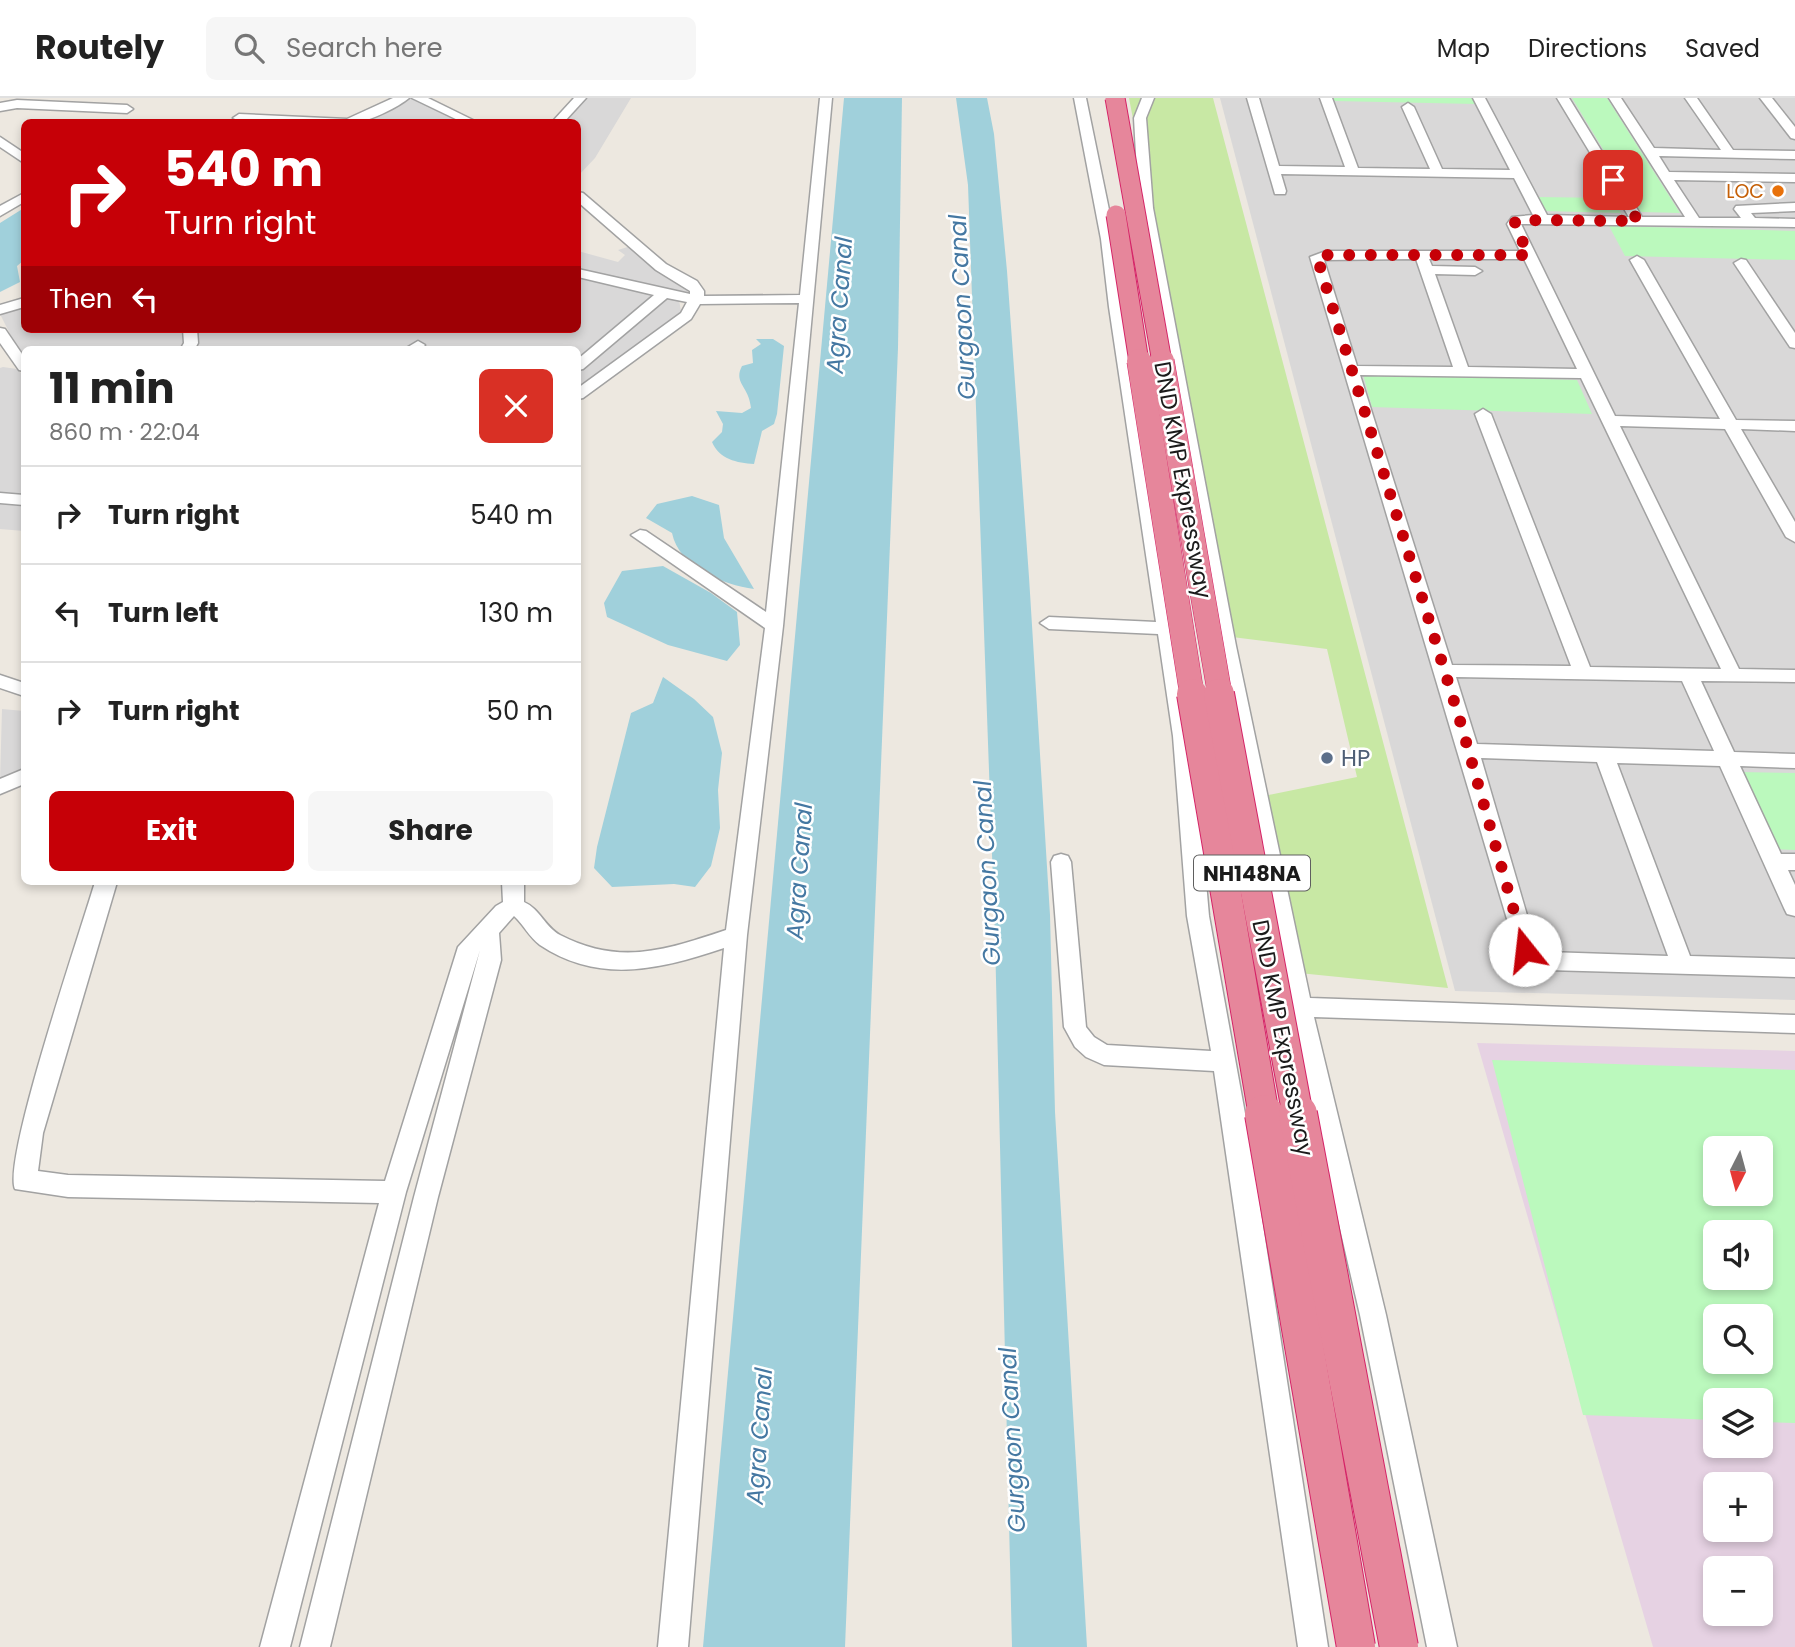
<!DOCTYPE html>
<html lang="en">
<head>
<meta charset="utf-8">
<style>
  body { margin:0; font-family:Poppins,sans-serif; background:#f6f6f6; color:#222; height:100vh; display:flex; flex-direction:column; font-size:26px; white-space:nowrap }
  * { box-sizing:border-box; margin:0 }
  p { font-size:23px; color:#767676 }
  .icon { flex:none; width:38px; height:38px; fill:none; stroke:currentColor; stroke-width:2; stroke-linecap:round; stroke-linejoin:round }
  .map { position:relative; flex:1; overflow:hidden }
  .drawer { position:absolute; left:21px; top:248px; width:560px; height:539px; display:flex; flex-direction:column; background:#fff; border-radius:10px; box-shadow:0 4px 10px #0003 }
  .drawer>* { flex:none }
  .top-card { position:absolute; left:21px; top:21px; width:560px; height:214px; border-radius:10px; box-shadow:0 4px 10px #0003; background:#c60007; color:#fff; overflow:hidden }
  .needle { width:46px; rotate:186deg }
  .tools { position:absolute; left:1703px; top:1038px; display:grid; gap:14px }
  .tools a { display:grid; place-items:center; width:70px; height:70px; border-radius:10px; background:#fff; box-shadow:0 4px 10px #0003; font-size:35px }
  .pin { position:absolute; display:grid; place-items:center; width:60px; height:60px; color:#fff; margin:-30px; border-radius:14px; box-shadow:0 4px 10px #0006 }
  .me { position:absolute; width:77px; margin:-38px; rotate:344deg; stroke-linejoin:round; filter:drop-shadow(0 0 5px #0008) }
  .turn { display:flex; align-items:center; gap:24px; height:147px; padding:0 28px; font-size:32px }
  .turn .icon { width:91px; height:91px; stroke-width:2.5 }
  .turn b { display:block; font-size:49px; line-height:60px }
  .then { display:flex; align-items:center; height:66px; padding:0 28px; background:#0003; gap:14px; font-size:26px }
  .round { display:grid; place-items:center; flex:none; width:74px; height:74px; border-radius:10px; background:#f6f6f6 }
  .head { display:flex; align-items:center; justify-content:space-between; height:119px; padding:0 28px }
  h1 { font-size:42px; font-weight:700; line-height:52px }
  .action { display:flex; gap:14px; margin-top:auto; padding:14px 28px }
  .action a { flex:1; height:80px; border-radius:10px; background:#c60007; color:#fff; font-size:28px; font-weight:700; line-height:80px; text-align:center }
  .action a+a { background:#f6f6f6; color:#222 }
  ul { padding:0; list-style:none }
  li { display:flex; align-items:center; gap:21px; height:98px; padding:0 28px; border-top:2px solid #e0e0e0 }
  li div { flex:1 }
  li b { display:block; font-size:26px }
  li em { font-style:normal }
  header { display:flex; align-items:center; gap:42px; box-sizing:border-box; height:98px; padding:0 35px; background:#fff; border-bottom:2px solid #e0e0e0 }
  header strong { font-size:33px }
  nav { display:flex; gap:38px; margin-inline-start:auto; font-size:24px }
  .search { width:490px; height:63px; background:#f6f6f6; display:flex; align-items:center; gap:18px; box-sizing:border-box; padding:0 24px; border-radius:10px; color:#767676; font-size:26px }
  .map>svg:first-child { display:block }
  .residential { fill:#d9d8d8 }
  .industrial { fill:#e6d2e3; fill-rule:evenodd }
  .grass { fill:#c8e8a4 }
  .park { fill:#bbf9bd; fill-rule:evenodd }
  .water { fill:#a0d0db }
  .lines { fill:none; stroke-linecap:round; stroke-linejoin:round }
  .minor-casing { stroke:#a2a2a2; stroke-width:3 }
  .minor { fill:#fff; fill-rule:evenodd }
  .highway-bridge-far3-casing { stroke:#d52367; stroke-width:21; stroke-linecap:butt }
  .highway-bridge-far2-casing { stroke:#d52367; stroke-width:25; stroke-linecap:butt }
  .highway-bridge-far1-casing { stroke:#d52367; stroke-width:32; stroke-linecap:butt }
  .highway-bridge-casing { stroke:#d52367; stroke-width:40; stroke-linecap:butt }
  .highway-bridge-far3 { stroke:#e6869b; stroke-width:19 }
  .highway-bridge-far2 { stroke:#e6869b; stroke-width:24 }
  .highway-bridge-far1 { stroke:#e6869b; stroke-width:30 }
  .highway-bridge { stroke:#e6869b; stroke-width:38 }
  .route { stroke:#c60007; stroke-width:12; stroke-dasharray:0 21.6 }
  .food-dot { fill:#e8710a; stroke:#fff; stroke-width:2.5 }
  .service-dot { fill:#5c6f8a; stroke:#fff; stroke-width:2.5 }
  .labels { text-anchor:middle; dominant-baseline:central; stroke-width:5; stroke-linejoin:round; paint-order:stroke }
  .far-food-label { font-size:19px; fill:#c56008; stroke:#fff; text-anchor:end }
  .shield { fill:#fff; stroke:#5f5f5f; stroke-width:2 }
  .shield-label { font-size:21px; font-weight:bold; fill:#1b1b1b }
  .street-label { font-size:23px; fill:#1b1b1b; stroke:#fff }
  .service-label { font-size:23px; fill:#4e5e75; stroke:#fff; text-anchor:start }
  .water-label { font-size:24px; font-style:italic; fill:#4578a2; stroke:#fff }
</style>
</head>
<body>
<header>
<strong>Routely</strong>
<div class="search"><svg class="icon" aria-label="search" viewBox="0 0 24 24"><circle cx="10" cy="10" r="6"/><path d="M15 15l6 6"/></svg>Search here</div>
<nav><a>Map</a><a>Directions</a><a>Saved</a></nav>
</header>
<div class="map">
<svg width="1795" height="1549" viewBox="0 0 1795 1549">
  <rect width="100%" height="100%" fill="#ede8e0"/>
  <!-- residential -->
  <g class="residential">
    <path d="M405,0h12l51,24h-120z"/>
    <path d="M580,0h51l-36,60 -17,18v-54h-20z"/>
    <path d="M1220,0h575v902l-340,-9z"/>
    <path d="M634,147l57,44 -4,3 -32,-3 -77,-20v-18l40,11 7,-7 -7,-5z"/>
    <path d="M578,178l31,9 69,10 4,21 -104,74v-40h-554v12l-24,-48v-3l24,-8v26h554z"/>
    <path d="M3,269l14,2 7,7v122l-24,-2v-128z"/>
    <path d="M0,403l24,1v29l-24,-2z"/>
    <path d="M2,611l22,2v61l-24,9z"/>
  </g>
  <!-- industrial -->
  <path class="industrial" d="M1477,945l318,8v596h-142zM1715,1050h45v46h-45zM1715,1134h45v46h-45zM1715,1218h45v46h-45zM1715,1302h45v46h-45zM1715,1386h45v46h-45zM1715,1470h45v46h-45z"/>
  <!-- grass -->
  <path class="grass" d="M1129,0h84l235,890 -159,-16 -30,-175 98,-20 -30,-128 -95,-12z"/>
  <!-- park -->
  <g class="park">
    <path d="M1333,0h140l3,6 -141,-3z"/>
    <path d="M1572,0h35l73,115 -39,-1z"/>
    <path d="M1536,99l76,1 9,15 -78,-2z"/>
    <path d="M1609,128l186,5v29l-170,-4z"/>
    <path d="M1363,276l214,6 15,34 -220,-7z"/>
    <path d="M1738,674l57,1v77l-21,-1z"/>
    <path d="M1492,962l303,10v353l-34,-1 -1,-22h-45v20l-132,-5zM1760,1050v46h-45v-46zM1760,1134v46h-45v-46zM1760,1218v46h-45v-46z"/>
  </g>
  <!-- water -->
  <g class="water">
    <path d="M844,0h58l-4,250 -53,1299h-142z"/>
    <path d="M956,0h31l7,36 13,137 22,306 21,338 5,197 32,535h-75l-17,-709 -27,-753z"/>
    <path d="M24,110v52l-7,6 3,16 -20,10v-69z"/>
    <path d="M756,241h17l11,7 -7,68 -3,10 -12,7 -8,33c-17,-1 -35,-5 -42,-22l10,-10 1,-8 -7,-13 26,2 9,-5c-2,-22 -18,-25 -9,-42l11,-3 -1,-13 9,-6z"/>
    <path d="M692,398l27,9 5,33 30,51c-31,-4 -75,-22 -82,-56l-26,-15 11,-14z"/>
    <path d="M663,468l48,27 26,19 3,33 -13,16 -59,-16 -61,-28 -3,-14 18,-32z"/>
    <path d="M663,579l31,22 19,18 9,36 -4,37 2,38 -9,38 -16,21 -21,-3 -62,3 -18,-19 3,-21 34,-134 22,-10z"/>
  </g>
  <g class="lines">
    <defs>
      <g id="minor">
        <path d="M393,0h16c-11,9 -35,21 -50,24 -13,4 -119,2 -126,-4l6,-4 108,5z"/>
        <path d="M412,0h16l49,24h-15z"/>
        <path d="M574,0h12l-22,24h-12z"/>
        <path d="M820,0h12l-49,528 -36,309 -59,712h-30l66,-699c-63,21 -124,37 -184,-3 -11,-8 -16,-20 -26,-29l-15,17 2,27 -63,237 -108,450h-30l114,-450 66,-247 -74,242 -116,455h-30l119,-444 -311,-6 -53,-8c-13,-29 67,-262 80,-307h22l-74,251 -5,38 30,4 317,6 73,-234 38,-41 7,-4 -1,-20h22v20c16,7 21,25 36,33 60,31 106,15 166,-5l39,-302 -134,-93 9,-5 6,1 120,81 33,-309 -99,1 -9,15 -108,79 -5,1v-11l103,-75 6,-11 -20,-4 -84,71 -5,1v-11l76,-64 -76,-18v-8l112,25v-3l-34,-21 -78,-68v-10l5,1 83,71 31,17 7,10v5l96,-1z"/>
        <path d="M1074,0h12l29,141 8,68 70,429 16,180 41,225 78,506h-30l-84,-576 -110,-6 -18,-8 -11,-10 -11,-20 -13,-165 3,-6 7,-2 7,2 3,6 15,165 8,10 13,8 104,6 -24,-135 -14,-180 -15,-102 -109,-5 -9,-6 9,-6 107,5 -47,-315 -8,-68z"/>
        <path d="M1142,0h12l-8,20 7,90 83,438 74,352 485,17v18l-481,-16 72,298 71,332h-30l-67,-332 -69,-299 -9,-2 -3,-7 3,-7 5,-1 -69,-353 -79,-438 -5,-90z"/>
        <path d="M1247,0h12l20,68 66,1 -25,-69h12l26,70 72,1 -28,-62 6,-4 6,4 28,62 68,1 -37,-72h12l62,117 82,2 -72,-119h12l73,119h43l-76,-119h12l33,50 67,2 -36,-52h12l36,52 62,1v8l-136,-3 10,16 126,2v8l-121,-2 25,38h42l-7,-9 2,-3 59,-3v8l-44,2 4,5 40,1v8l-274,-3 94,192 105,3 -90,-159 7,-4 7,4 92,160 59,1v10l-54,-2 54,93v20l-9,-5 -61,-108 -105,-3 119,243 56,1v12l-94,-1 33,71 61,2v14l-55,-2 41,88h14v16h-7l7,15v31l-8,-2 -3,-6 -64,-142 -103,-3 73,193 105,3v18l-248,-7 -24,-9 -5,-5 -208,-699 16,-6h194l-13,-27 5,-7 21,-2 -19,-37 -233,-4 5,17 -1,3h-10zM1416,161l37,108 -96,-1 -33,-106zM1429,161h95l53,110 -109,-2 -33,-93 40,1 7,-4 -7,-4 -43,-1zM1360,277l221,3 140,291 -131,-2 -99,-253 -8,-5 -8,5 96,252 -119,-1zM1456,579l226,4 32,70 -237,-7zM1481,660l116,4 71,194 -120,-4 -12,-6z"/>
        <path d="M1760,0h12l23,29v12l-4,-1z"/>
        <path d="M17,2l110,5 6,4 -6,4 -110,-5 -17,3v-8z"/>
        <path d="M0,39l24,16v10l-24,-16z"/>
        <path d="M24,95v9l-24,14v-10z"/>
        <path d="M1741,161l5,1 49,73v15l-5,-1 -56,-84z"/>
        <path d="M24,200v9l-24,7v-9z"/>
        <path d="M0,230l5,1 19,28v14l-5,-1 -19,-27z"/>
        <path d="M183,231h14l1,14 -4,7h-14l4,-7z"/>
        <path d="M418,243l7,4 -5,5h-17z"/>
        <path d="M0,395l24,2v10l-24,-2z"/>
        <path d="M0,577l24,8v13l-24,-8z"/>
        <path d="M24,671v15l-24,10v-15z"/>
      </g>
    </defs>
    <!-- minor casing -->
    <use href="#minor" class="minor-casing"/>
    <!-- minor -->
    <use href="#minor" class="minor"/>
    <defs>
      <g id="highway-bridge-far3">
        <path d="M1115,0l47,264"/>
        <path d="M1116,117l23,147"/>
      </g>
      <g id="highway-bridge-far2">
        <path d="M1139,263l53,334"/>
        <path d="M1162,263l58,334"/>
      </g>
      <g id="highway-bridge-far1">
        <path d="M1192,596l72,422"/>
        <path d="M1219,596l79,422"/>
      </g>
      <g id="highway-bridge">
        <path d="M1264,1016l92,533"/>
        <path d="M1298,1016l101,533"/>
      </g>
    </defs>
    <!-- highway-bridge-far3 casing -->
    <use href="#highway-bridge-far3" class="highway-bridge-far3-casing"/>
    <!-- highway-bridge-far2 casing -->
    <use href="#highway-bridge-far2" class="highway-bridge-far2-casing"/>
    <!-- highway-bridge-far1 casing -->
    <use href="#highway-bridge-far1" class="highway-bridge-far1-casing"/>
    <!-- highway-bridge casing -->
    <use href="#highway-bridge" class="highway-bridge-casing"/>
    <!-- highway-bridge-far3 -->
    <use href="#highway-bridge-far3" class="highway-bridge-far3"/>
    <!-- highway-bridge-far2 -->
    <use href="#highway-bridge-far2" class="highway-bridge-far2"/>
    <!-- highway-bridge-far1 -->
    <use href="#highway-bridge-far1" class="highway-bridge-far1"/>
    <!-- highway-bridge -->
    <use href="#highway-bridge" class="highway-bridge"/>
  </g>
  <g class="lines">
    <!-- route -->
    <path class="route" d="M1525,852l-64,-226 -144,-467 9,-2h203l-15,-31 3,-4 121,1 -25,-41"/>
  </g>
  <!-- markers -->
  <circle class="food-dot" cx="1778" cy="93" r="7"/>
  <circle class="service-dot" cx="1327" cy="660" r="7"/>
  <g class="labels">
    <!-- far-food labels -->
    <g class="far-food-label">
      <text x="1764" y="93">LOC</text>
    </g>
    <!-- shield labels -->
    <rect class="shield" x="1194" y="757.5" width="116" height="35" rx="5"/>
    <g class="shield-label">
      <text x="1252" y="775">NH148NA</text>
    </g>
    <!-- street labels -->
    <g class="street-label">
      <text transform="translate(1183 382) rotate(80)">DND KMP Expressway</text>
      <text transform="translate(1283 940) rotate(79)">DND KMP Expressway</text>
    </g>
    <!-- service labels -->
    <g class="service-label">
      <text x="1341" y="660">HP</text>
    </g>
    <!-- water labels -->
    <g class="water-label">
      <text transform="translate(839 207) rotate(-86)">Agra Canal</text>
      <text transform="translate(962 209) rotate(-93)">Gurgaon Canal</text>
      <text transform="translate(799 773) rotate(-86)">Agra Canal</text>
      <text transform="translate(987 775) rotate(-93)">Gurgaon Canal</text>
      <text transform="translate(759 1338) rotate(-86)">Agra Canal</text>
      <text transform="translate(1012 1342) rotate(-93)">Gurgaon Canal</text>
    </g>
  </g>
</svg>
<div class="tools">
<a><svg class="needle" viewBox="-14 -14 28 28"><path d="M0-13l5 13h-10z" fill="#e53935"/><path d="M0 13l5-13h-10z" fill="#767676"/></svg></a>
<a><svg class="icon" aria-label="sound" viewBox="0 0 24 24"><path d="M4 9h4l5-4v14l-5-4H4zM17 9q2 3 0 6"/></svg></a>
<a><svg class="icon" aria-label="search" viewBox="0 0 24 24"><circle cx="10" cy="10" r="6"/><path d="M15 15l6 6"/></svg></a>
<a><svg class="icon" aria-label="layers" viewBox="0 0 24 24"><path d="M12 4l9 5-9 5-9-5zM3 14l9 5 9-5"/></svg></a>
<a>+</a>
<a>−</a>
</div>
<div class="pin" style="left:1613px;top:82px;background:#d93025"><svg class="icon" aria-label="arrive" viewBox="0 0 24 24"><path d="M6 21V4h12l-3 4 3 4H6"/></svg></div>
<svg class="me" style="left:1525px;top:852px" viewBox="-20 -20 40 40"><circle r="19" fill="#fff"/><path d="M0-13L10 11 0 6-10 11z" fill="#c60007"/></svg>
<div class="top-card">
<div class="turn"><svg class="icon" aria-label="right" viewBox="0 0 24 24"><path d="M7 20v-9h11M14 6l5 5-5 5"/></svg><div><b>540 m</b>Turn right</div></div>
<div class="then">Then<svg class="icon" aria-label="left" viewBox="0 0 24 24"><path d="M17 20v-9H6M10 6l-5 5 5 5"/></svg></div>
</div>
<section class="drawer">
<div class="head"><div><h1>11 min</h1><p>860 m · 22:04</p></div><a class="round" style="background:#d93025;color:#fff"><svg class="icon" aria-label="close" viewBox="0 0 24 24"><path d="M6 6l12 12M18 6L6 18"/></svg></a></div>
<ul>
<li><svg class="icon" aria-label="right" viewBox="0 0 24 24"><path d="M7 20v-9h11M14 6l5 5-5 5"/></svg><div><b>Turn right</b></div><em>540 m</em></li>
<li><svg class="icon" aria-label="left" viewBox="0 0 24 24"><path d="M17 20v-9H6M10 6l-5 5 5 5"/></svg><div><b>Turn left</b></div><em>130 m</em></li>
<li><svg class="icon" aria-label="right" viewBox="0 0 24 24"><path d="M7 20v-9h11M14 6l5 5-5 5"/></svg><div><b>Turn right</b></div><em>50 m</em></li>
</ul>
<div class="action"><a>Exit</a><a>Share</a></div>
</section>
</div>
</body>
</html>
